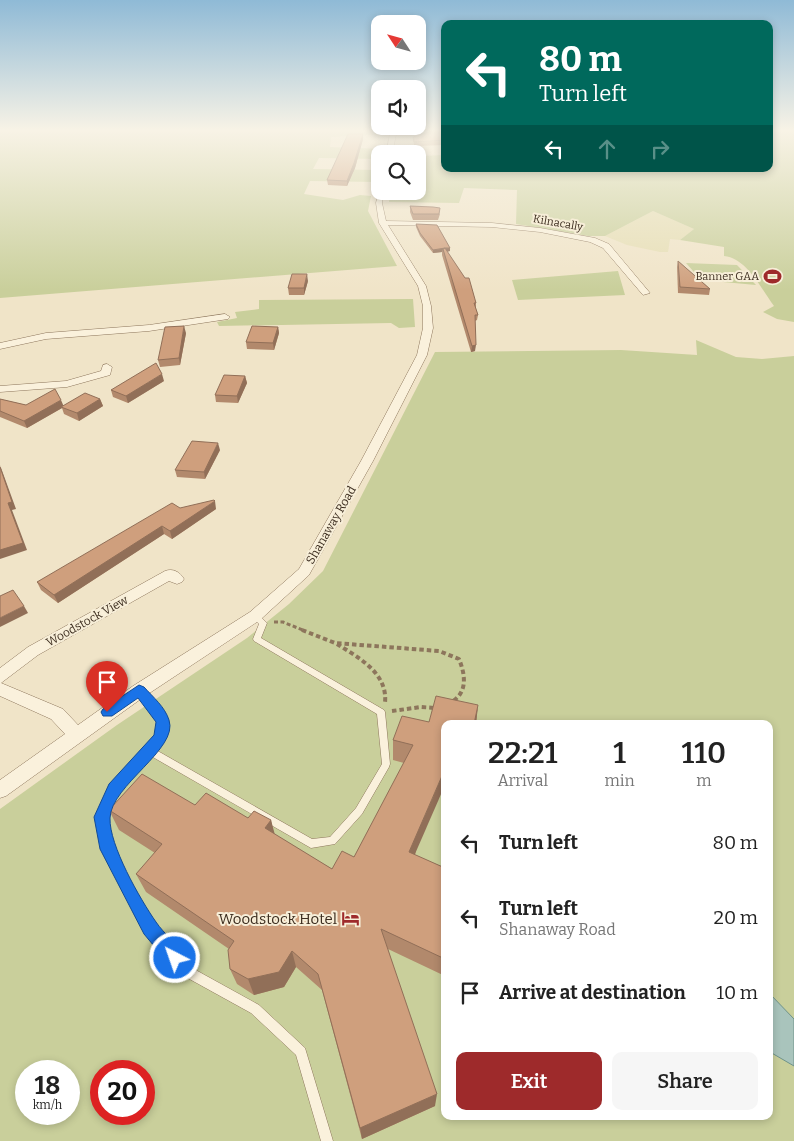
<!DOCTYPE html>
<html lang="en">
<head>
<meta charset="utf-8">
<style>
  body { margin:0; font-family:Bitter,serif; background:#f6f6f6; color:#222; height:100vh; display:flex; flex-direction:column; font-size:19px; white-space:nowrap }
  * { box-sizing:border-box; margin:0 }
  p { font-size:16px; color:#767676 }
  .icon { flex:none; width:28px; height:28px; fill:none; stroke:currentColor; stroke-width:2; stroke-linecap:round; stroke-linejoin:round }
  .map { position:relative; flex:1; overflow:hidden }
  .drawer { position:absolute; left:441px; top:720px; width:332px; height:400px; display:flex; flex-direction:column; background:#fff; border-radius:10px; box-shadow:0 2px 8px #0003 }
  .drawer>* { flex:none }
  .guide { position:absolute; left:441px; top:20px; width:332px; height:152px; border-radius:10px; box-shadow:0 2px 8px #0003; background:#00695c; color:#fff; overflow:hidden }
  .needle { width:32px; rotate:306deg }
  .fabs { position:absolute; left:371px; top:15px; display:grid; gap:10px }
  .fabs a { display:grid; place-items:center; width:55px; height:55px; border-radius:10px; background:#fff; box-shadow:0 2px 8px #0003; font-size:25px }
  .speed { position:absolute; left:15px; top:1060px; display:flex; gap:10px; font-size:25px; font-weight:700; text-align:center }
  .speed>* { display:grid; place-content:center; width:65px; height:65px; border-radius:50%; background:#fff; box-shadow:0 2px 8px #0003; line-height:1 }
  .speed small { font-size:12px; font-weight:400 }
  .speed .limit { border:8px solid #d22; background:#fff; color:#111 }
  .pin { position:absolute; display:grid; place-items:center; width:42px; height:42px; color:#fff; margin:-51px -21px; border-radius:50% 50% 50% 0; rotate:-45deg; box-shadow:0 0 5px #0007 }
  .pin .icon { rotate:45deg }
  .me { position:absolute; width:55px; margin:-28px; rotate:319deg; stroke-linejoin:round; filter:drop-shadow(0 0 4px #0008) }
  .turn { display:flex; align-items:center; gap:18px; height:105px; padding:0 15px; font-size:22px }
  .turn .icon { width:65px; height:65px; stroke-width:2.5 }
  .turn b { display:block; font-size:35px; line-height:42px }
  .lanes { display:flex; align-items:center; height:48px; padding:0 15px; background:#0003; justify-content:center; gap:25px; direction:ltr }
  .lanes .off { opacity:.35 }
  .eta { display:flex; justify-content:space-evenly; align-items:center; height:85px; text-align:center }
  .eta b { font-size:30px; font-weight:600; line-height:35px }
  .cta { display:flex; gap:10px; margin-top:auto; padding:10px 15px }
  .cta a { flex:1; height:58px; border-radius:10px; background:#9e2a2b; color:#fff; font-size:20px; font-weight:600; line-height:58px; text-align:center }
  .cta a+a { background:#f6f6f6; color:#222 }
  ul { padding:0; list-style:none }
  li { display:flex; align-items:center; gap:15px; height:75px; padding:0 15px }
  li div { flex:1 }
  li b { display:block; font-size:19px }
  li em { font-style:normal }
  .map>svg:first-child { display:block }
  .farmland { fill:#e6deb5 }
  .green { fill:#c9cf9b; fill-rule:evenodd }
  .water { fill:#a9c4bc; stroke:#6f938a }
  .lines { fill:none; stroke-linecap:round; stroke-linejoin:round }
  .lane-casing { stroke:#8d765c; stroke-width:1 }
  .street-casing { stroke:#8d765c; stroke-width:1 }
  .path-far1 { stroke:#8d765c; stroke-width:3; stroke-dasharray:4 2.5; stroke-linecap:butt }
  .path { stroke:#8d765c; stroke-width:4; stroke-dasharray:4.5 3; stroke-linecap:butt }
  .lane { fill:#faf1dc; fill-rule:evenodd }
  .street { fill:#faf1dc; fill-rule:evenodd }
  .wall { fill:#b2896c }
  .shaded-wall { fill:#916f58 }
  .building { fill:#cf9f7d; stroke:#916f58 }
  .route { fill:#1a73e8; stroke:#114b97 }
  .labels { text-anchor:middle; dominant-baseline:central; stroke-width:4; stroke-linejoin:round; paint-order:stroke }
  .far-street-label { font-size:11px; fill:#3d2e20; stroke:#f7eed8 }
  .far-poi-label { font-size:11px; fill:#3d2e20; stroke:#f7eed8; text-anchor:end }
  .street-label { font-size:12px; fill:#3d2e20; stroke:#f7eed8 }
  .near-poi-label { font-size:15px; fill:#3d2e20; stroke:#f7eed8; text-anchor:end }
</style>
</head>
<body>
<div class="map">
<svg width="794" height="1141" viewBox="0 0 794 1141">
  <rect width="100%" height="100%" fill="#f0e4c8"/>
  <!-- farmland -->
  <path class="farmland" d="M653,211l41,18 -14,11 -10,-1 -2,13h-8l-33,-7 -22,-9z"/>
  <!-- green -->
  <g class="green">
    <path d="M0,130h389l-3,4 -55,3 -1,10 56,2 -2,5h-4v5l-61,-1 -6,11 67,1 -3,12 -67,-1 -6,13 39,6 17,-5 11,1 -3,15 29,55 -397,32z"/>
    <path d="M770,130h24v192l-17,-3 -14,-7 11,-6c-13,-17 -27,-48 -50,-50v-9l-44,-7 14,-11 -41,-18 -48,25h-17l-72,-12 1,-34 -53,-2 -5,15 -70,-1 1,-11h28v-35l27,-1v14h325z"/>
    <path d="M686,263l51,2 19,20 -55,-5z"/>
    <path d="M618,271l7,24 -107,5 -6,-20z"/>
    <path d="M413,299l2,28 -16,1 -8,-5 -172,3 -2,-4 20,-4 -2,-6 24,-3v-9z"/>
    <path d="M696,340l40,17 26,2 32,-3v785h-794v-332l117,-84 130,-87 42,-34 34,-33 112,-219 186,-2 76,5zM445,724h325v392h-325zM26,1071h43v43h-43zM101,1071h43v43h-43z"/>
  </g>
  <!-- water -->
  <path class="water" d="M770,994l24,25v47l-24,-14z"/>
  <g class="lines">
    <defs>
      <path id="lane" d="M255,613l3,1 9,9 -6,15 123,72 1,2 5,52 -1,3 -27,47 -27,30 -24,4 -160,-92 -33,35 -11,26 5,31 42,76 38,44 67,37 46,43 28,93h-12l-25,-86 -45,-42 -67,-37 -38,-44 -44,-83 -5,-32 15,-32 35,-37 9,-15 2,-8 -3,-10 -18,-22 -1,-2 1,-2 3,-1 3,1c20,22 32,32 13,61l156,89 18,-2 26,-29 26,-44 -5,-50 -123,-73 -1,-2 6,-15 -8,-8 1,-2z"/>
      <g id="street">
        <path d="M391,130h6l-5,24h-6z"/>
        <path d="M380,189v2h4l-2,12 4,18 106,2 48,5 55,10 14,6 41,49 -7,2 -40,-47 -13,-6 -50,-10 -48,-5 -104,-2 38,61 5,20 2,22 -6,27 -54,106 -64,114 -49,45 -115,76 -139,100 -6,2v-18l65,-46 -14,-15 -51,-23v-28l28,-21 137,-76c8,-3 15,1 19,8l-2,3 -5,2 -8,-3 -131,74 -37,28 62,26 15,16 55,-39 117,-74 49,-43 62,-108 56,-106 6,-27v-22l-5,-20 -39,-63 -3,-20z"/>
        <path d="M225,314l5,3 -2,2 -79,12 -103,8 -46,10v-6l46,-10 103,-8z"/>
        <path d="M107,364l5,3 -2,8 -43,12 -67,5v-6l66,-5 35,-10 2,-6z"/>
      </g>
    </defs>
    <!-- lane casing -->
    <use href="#lane" class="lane-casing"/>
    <!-- street casing -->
    <use href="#street" class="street-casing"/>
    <!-- path-far1 -->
    <path class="path-far1" d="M274,622h9l22,9"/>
    <!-- path -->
    <g class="path">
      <path d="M302,630l33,13 104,8 20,8c6,15 9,32 -6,42"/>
      <path d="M337,644c22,14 51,29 48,59"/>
      <path d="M392,711l29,-4 14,1"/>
    </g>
    <!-- lane -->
    <use href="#lane" class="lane"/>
    <!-- street -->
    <use href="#street" class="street"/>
  </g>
  <!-- wall -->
  <g class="wall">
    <path d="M445,130v15l-31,1 -1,-9z"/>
    <path d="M363,139l-8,29 -8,18 -19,-1 -1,-5z"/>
    <path d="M410,206l30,8 -2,6h-25l-3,-8z"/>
    <path d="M416,224l34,24v3l-3,1 29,51v6l2,6 -1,5 -2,1v30l-4,1 -29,-97v-3l-9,1 -13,-17 -4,-9z"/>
    <path d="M678,261l32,28 -1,6 -31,-2 -1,-26z"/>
    <path d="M308,281l-4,14h-15l-1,-7z"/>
    <path d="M278,327l1,6 -5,17 -27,-1 -1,-7z"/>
    <path d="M186,333l-6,32 -20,2 -2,-7z"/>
    <path d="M245,376l2,7 -9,20 -22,-1 -1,-7z"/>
    <path d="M164,381l-36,22 -15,-6 -2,-7z"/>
    <path d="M0,399l26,6 37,1 37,-7 3,7 -24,15 -15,-7 -2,-6 -35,20 -27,-11z"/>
    <path d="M220,450l-15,29 -28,-2 -2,-7z"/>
    <path d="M180,508l36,1 -44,30 -8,-5 -106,69 -17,-13 -4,-8z"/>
    <path d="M478,705l-2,19h-31l-30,131 30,13v108l-57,-27 47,157 -73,33 -40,-149 -26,-23 -12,20 -30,8 -17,-11 -7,-15 -1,-20 -83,-57 -10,-18 19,-21 -36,-23 -10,-20 86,-5 53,13 23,2 3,14 58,35 22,-12 50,-94 -11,-3v-20l36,-18z"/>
  </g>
  <!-- shaded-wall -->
  <g class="shaded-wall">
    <path d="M363,134v5l-8,29 -8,18v-5z"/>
    <path d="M450,248v3l-7,1v-3l-1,3 -9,1v-3z"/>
    <path d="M307,274l1,7 -4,14v-7z"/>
    <path d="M184,326l2,7 -6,32 -1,-7z"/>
    <path d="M278,327l1,6 -5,17 -1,-7z"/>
    <path d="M476,345l-1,6 -4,1 1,-6z"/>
    <path d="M162,374l2,7 -36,22 -2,-7z"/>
    <path d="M245,376l2,7 -9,20 -1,-7z"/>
    <path d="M100,399l3,7 -24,15 -2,-8z"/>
    <path d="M61,400l3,7h-3l1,1 -35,20 -3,-7z"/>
    <path d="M218,443l2,7 -15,29 -1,-7z"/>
    <path d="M0,465l16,44 -4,1 15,40 -27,9v-9l8,-47z"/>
    <path d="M215,501l1,8 -44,30 -2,-8z"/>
    <path d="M162,526l2,8 -106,69 -4,-8z"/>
    <path d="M24,606l4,7 -28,14v-9z"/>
    <path d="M478,705l-2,19h-2z"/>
    <path d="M445,769v16l-37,85 1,-18z"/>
    <path d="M271,820l5,19 -11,-11z"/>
    <path d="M292,951l4,16 -12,20 -30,8 -6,-16z"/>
    <path d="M437,1094l-2,12 -73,33 -2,-11z"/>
  </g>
  <!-- building -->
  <g class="building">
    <path d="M436,130h9v10l-31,2 -1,-5z"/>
    <path d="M348,134h15l-9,29 -7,18 -20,-1z"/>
    <path d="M410,206l23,1 7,1 -1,6h-26z"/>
    <path d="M416,224l21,1 13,23h-5l-12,2 -13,-17z"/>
    <path d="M445,248l20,30h4l7,25h-2l4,12h-3l1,30 -4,1 -29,-97z"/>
    <path d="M678,261l32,28 -30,-2z"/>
    <path d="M292,274h15l-3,14h-16z"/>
    <path d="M184,326l-5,32 -21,2 7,-33z"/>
    <path d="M252,326l26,1 -5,16 -27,-1z"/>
    <path d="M156,363l6,11 -36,22 -15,-6z"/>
    <path d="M224,375l21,1 -8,20 -22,-1z"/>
    <path d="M55,389l6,11 -37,21 -24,-10v-12l26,6z"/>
    <path d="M85,393l15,6 -23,14 -16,-6z"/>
    <path d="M192,441l26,2 -14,29 -29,-2z"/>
    <path d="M0,467l12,35 -4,1 15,40 -23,7z"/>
    <path d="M214,500l1,1 -45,30 -8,-5 -108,69 -17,-13 135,-79 8,5z"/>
    <path d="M13,590l11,16 -24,12v-22z"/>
    <path d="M436,696l42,9 -4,19h-29v45l-36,83 36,16v91l-64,-30 56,165 -77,34 -42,-154 -26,-23 -13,21 -31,7 -18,-10 -2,-19 6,-9 -98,-67 26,-30 -53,-34 33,-36 53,31 11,-12 42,25 6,-7 17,9 -6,8 67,41 10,-18 12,6 59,-112 -20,-5 9,-24 27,6z"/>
  </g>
  <!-- sky -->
  <linearGradient id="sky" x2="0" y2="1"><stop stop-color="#8fbad6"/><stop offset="0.45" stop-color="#f8f3e6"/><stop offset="1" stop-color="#f8f3e6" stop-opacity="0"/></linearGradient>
  <rect width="794" height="290" fill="url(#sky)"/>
  <!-- route -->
  <path class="route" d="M139,685l5,2c9,10 21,20 25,33 10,29 -58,65 -59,98 -1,27 30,81 46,104 8,12 22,22 28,36l-2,6 -7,2 -6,-2 -25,-30 -44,-85 -6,-32 15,-33 45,-49 2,-13 -18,-24 -26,18h-9l-2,-4 2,-3z"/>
  <!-- icons -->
  <defs>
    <symbol id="stadium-bare" viewBox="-9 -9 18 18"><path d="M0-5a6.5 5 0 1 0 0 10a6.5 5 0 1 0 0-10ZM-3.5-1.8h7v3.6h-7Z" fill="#9e2a2b" stroke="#f7eed8" stroke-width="2.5" paint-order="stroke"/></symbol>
    <symbol id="hotel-bare" viewBox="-9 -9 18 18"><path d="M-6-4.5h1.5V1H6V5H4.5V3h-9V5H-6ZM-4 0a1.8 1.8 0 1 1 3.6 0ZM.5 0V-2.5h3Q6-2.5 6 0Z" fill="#9e2a2b" stroke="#f7eed8" stroke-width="2.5" paint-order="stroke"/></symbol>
  </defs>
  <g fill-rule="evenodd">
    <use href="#stadium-bare" x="760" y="264" width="25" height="25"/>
    <use href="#hotel-bare" x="338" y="906" width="25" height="25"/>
  </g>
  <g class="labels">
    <!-- far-street labels -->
    <g class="far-street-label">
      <text transform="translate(558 223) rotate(10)">Kilnacally</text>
    </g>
    <!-- far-poi labels -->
    <g class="far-poi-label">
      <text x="759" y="276">Banner GAA</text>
    </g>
    <!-- street labels -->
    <g class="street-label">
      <text transform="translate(331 525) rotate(-60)">Shanaway Road</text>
      <text transform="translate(87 621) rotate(-29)">Woodstock View</text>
    </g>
    <!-- near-poi labels -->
    <g class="near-poi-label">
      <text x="337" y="919">Woodstock Hotel</text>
    </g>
  </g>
</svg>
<div class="fabs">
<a><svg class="needle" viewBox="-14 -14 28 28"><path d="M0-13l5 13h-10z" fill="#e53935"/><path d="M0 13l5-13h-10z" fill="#767676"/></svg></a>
<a><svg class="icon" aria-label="sound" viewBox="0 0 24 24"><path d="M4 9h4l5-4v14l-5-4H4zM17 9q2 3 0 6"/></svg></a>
<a><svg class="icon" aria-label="search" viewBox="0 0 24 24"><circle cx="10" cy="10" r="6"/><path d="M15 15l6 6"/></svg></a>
</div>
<div class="speed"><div>18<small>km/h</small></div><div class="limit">20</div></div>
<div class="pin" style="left:107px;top:712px;background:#d93025"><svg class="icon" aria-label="arrive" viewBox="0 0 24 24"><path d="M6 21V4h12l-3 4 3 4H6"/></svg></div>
<svg class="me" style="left:175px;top:958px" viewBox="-20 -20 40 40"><circle r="17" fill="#1a73e8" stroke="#fff" stroke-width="3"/><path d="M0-11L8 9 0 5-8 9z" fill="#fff"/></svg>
<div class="guide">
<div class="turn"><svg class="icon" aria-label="left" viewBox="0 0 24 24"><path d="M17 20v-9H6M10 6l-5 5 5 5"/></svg><div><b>80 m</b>Turn left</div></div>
<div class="lanes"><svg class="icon" aria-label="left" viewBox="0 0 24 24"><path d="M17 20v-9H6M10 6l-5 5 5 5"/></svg><svg class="icon off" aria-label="ahead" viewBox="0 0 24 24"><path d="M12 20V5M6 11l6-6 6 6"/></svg><svg class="icon off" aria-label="right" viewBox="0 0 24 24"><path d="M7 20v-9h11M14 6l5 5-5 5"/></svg></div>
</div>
<section class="drawer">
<div class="eta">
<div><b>22:21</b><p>Arrival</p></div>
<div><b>1</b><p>min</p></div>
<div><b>110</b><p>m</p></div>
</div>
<ul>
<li><svg class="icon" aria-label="left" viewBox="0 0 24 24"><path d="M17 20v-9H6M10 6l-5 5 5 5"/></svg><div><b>Turn left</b></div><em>80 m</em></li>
<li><svg class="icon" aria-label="left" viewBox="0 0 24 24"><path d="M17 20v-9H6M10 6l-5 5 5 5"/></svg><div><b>Turn left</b><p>Shanaway Road</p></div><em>20 m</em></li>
<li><svg class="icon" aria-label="arrive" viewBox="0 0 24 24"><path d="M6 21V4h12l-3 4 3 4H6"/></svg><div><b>Arrive at destination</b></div><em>10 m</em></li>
</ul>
<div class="cta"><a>Exit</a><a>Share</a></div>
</section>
</div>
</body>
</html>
